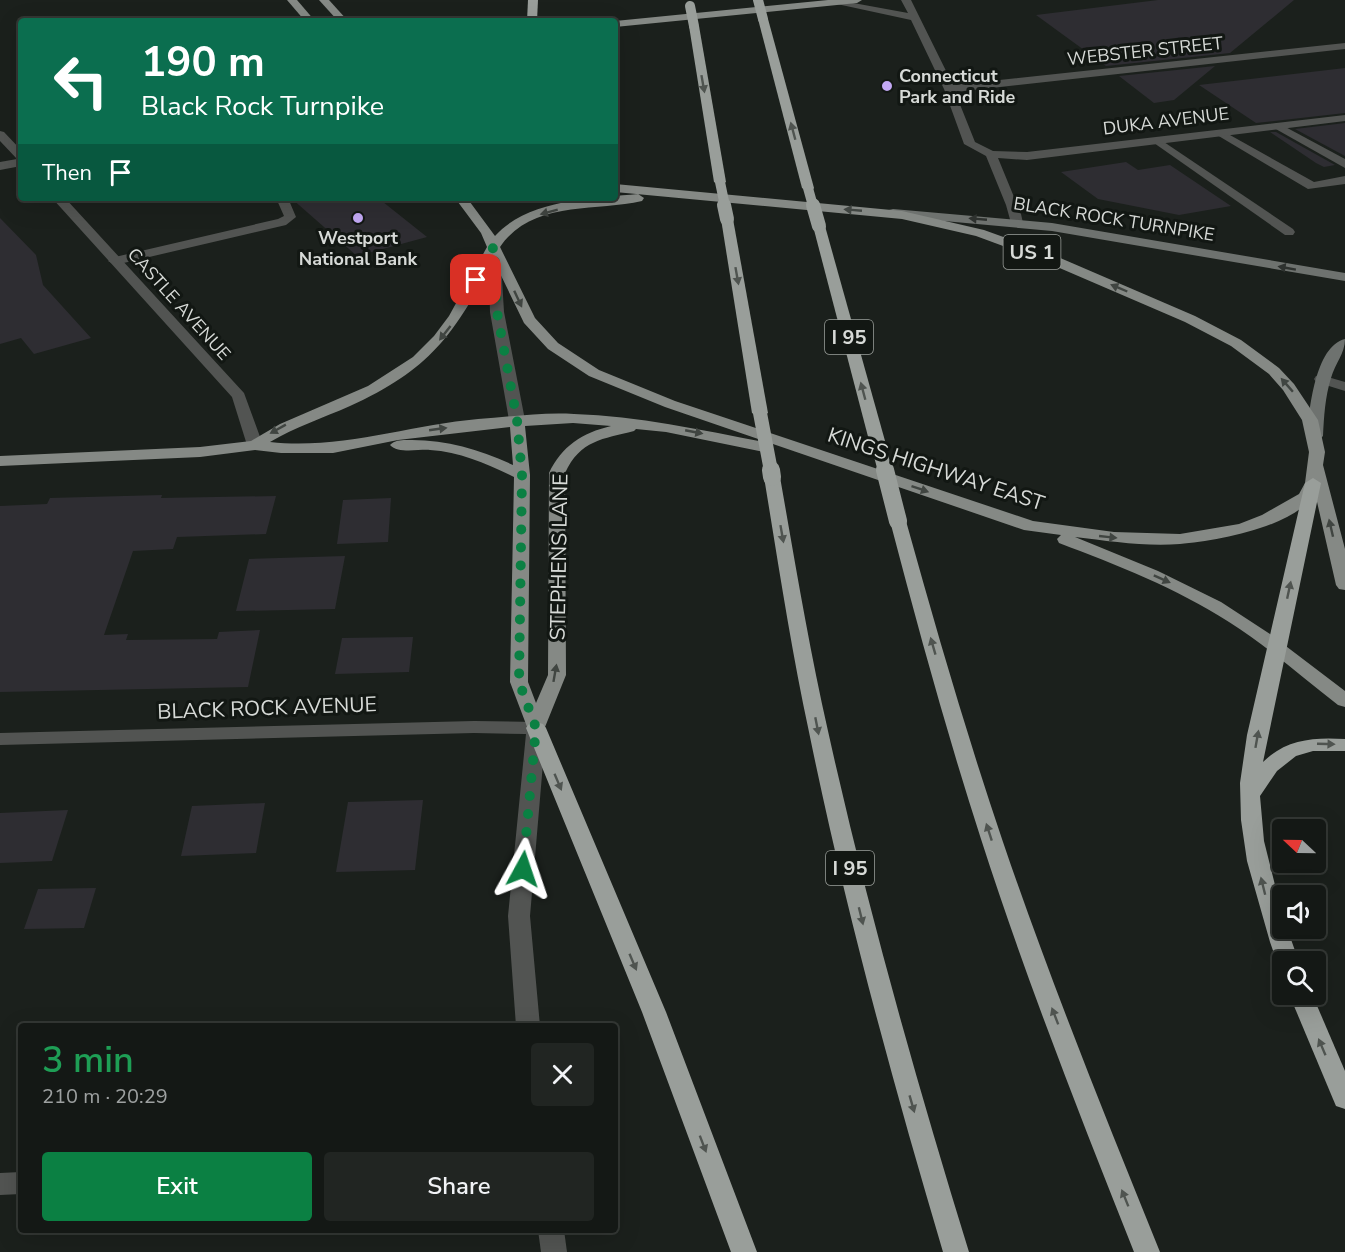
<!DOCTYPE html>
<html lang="en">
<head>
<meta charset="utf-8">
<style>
  body { margin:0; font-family:"Nunito Sans",sans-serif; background:#212522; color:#f1f3f6; height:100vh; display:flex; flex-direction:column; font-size:22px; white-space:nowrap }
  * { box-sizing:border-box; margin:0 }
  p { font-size:20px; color:#9da0a0 }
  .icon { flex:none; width:33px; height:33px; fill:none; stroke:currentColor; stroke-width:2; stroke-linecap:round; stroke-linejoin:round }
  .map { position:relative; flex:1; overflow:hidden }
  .drawer { position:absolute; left:18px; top:1023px; width:600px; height:210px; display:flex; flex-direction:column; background:#141815; border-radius:6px; box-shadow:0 6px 24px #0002,0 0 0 2px #333734 }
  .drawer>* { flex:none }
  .banner { position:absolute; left:18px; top:18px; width:600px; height:183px; border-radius:6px; box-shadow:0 6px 24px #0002,0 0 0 2px #333734; background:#0b6e4f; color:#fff; overflow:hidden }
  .needle { width:39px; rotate:292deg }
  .tools { position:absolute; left:1272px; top:819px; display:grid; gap:12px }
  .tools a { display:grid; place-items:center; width:54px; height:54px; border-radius:6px; background:#141815; box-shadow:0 6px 24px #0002,0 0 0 2px #333734; font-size:30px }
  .pin { position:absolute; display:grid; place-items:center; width:51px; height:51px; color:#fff; margin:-26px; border-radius:12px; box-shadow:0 3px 9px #0006 }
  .me { position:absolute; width:66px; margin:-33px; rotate:5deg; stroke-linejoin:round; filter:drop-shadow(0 0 4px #0008) }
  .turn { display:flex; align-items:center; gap:21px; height:126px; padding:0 24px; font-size:27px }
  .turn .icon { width:78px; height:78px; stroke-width:2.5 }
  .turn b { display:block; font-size:42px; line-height:51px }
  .then { display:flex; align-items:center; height:57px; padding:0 24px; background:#0003; gap:12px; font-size:22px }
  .round { display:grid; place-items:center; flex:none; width:63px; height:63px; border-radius:6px; background:#212522 }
  .summary { display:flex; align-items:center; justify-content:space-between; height:102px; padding:0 24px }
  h1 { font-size:36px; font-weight:600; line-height:45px; color:#1e9e55 }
  .action { display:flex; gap:12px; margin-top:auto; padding:12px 24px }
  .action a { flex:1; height:69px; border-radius:6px; background:#0b8043; color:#fff; font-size:24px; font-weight:600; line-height:69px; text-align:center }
  .action a+a { background:#212522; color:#f1f3f6 }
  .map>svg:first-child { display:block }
  .building { fill:#2e2d32 }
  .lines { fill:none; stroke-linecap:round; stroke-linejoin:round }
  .lane { fill:#525452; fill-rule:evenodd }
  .street { fill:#525452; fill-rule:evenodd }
  .secondary { fill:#6e726f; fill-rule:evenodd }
  .primary { fill:#858985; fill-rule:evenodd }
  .highway { fill:#999e9a; fill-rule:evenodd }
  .highway-bridge-far2 { stroke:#999e9a; stroke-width:10 }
  .highway-bridge-far1 { stroke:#999e9a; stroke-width:14 }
  .highway-bridge { stroke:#999e9a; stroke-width:18 }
  .oneway { fill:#4f5450 }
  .oneway2 { fill:#404541 }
  .oneway3 { fill:#2e322f }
  .route { stroke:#0b8043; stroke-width:10; stroke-dasharray:0 18 }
  .poi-dot { fill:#c2a8f3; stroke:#121713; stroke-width:2 }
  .labels { text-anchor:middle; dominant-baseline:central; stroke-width:6; stroke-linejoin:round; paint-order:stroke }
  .far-street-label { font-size:18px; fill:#d7dad7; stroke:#121713 }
  .far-poi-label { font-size:18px; font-weight:bold; fill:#d7dad7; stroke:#121713; text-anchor:start }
  .shield { fill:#121713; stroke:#9ca09c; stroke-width:1.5 }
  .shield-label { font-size:20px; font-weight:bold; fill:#d7dad7 }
  .street-label { font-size:21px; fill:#d7dad7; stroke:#121713 }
</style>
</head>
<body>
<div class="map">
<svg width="1345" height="1252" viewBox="0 0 1345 1252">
  <rect width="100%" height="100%" fill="#1b201c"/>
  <!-- building -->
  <g class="building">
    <path d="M1158,0h136l-64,53 -124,13 -70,-51z"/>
    <path d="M1215,66l-41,34 -20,3 -35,-27z"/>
    <path d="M1345,68v45l-89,10 -57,-38z"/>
    <path d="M1345,123v33l-50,-27z"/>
    <path d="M1270,132h6l59,33 -11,2 -8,-4z"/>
    <path d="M1126,162l12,8 32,-5 61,41 -52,9 -81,-16 -37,-27z"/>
    <path d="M291,198h87l49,39 -70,19z"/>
    <path d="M0,218l36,37 7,30 48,53 -57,16 -13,-16 -21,6z"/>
    <path d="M162,495l-1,3 115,-2 -10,38 -89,3 -4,12 -40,2 -29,84 24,-1 -2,6 91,-1 2,-7 41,-2 -12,57 -248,5v-186l47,-2 3,-6z"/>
    <path d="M391,498l-3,44 -51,2 6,-44z"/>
    <path d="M345,556l-10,53 -99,2 13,-52z"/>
    <path d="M413,637l-4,35 -74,2 7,-36z"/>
    <path d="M423,800l-8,70 -79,2 12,-70z"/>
    <path d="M265,803l-9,50 -75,3 11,-50z"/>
    <path d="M68,810l-16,51 -52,2v-50z"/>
    <path d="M96,888l-12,40 -60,1 14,-40z"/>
  </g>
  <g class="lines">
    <!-- lane -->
    <g class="lane">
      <path d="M1278,123l67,36v9l-71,-40v-4z"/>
      <path d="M1221,130l93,52 31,-6v8l-37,5 -91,-54 -2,-2z"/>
      <path d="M1158,138l135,91 2,3 -2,3h-8l-131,-92 -2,-2z"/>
      <path d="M276,198h12l8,19 -10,8 -171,40 -7,-4 7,-4 163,-38 6,-3z"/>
      <path d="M1321,375l24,7v9l-29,-9 -2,-3 2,-3z"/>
    </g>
    <!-- street -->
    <g class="street">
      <path d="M837,0l71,13 -7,-13h10l42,85 392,-42v6l-390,43 20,50 18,9 34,1 318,-37v6l-318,39 -29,-2 23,56 2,9 -6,4 -6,-4 -5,-18 -20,-49 -22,-12 -20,-55 -33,-69 -74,-16z"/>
      <path d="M0,131l4,1 17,18v16l-21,4v-8l17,-3 -17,-18z"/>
      <path d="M52,198h13l179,195 19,52 -2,3h-12l-2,-3 -15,-48z"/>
      <path d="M494,242l6,4 4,66 21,108 -8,5 -8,-5 -19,-108 -2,-66z"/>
      <path d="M474,721l62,1 7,2 3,4 -16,188 10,110h-24l-8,-110 18,-182 -52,-1 -474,12v-12z"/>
      <path d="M21,1172v22l-21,1v-22z"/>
      <path d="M538,1230h26l3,22h-26z"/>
    </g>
    <!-- secondary -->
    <g class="secondary">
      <path d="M893,209l159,14 293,50v8l-293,-50 -163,-15 -2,-3 2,-3z"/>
      <path d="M1345,339c0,15 -10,24 -14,39 -6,19 -7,39 -8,58l-3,3h-10l-3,-3c2,-25 8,-90 38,-97z"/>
    </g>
    <!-- primary -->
    <g class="primary">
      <path d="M287,0h10l18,21h-10z"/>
      <path d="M319,0h10l19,21h-10z"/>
      <path d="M828,0h34l-5,3 -242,24v-6z"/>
      <path d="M615,184l287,27 82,19 67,24 144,62 46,24 38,28 15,16 24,36 7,32 -2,13 22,84v41l-6,-1 -3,-4 -21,-92c-19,34 -99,48 -135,51 -34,3 -71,-3 -105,-7l83,34 63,31 49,32 75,57v16l-7,-2c-36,-28 -70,-58 -109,-83 -53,-34 -112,-57 -170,-79l-2,-4 4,-4 -37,-5 -359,-123 -76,-31 -41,-27 -24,-26 -31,-64c-37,75 -65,112 -143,147 -27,12 -55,21 -80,36 70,8 139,-17 208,-23 32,-2 64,-7 96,-5 64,2 127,16 190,28l8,5 -8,5 -98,-20 -30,-3 -2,2c-31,8 -54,9 -69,42l1,202 -23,57 -7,2 -7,-2 -19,-50 4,-205c-27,-13 -53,-25 -84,-27 -11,-1 -32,4 -40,-5 6,-6 14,-5 22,-5 36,0 69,10 101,25l-3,-38 -112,13 -65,13h-52l-26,-3 -55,7 -200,9v-10l200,-9 51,-6 29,-17 88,-38 45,-29 21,-21 15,-20 38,-69 -6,-14 -26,-35h12l28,38c33,-37 99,-38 143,-42l6,4 -2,3c-48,11 -110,-1 -142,46l35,71 23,25 41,27 76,31 358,120 81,11 66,2 59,-10 23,-9 37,-21 6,-11 4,-31 -7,-32 -19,-30 -14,-16 -38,-28 -46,-24 -144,-62 -65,-24 -74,-17 -287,-27zM573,423l38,3c-29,7 -49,20 -62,47l-1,202 -12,28 -8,-21 2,-207 -5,-49z"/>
    </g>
    <!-- highway -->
    <g class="highway">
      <path d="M528,0h10l-1,21h-10z"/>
      <path d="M763,16l5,3 46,169 -2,3 -4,1 -6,-4 -44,-169z"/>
      <path d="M694,23l5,3 27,156 -6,4 -6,-4 -25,-156z"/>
      <path d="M727,215l6,4 35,194 -8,5 -8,-5 -31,-194z"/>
      <path d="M819,222l6,4 62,222 -2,3h-12l-2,-3 -58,-222z"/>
      <path d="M772,472l8,5c15,85 29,170 48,254 39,176 88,349 141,521h-26c-51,-172 -98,-344 -134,-520 -18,-84 -31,-170 -45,-255z"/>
      <path d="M1313,478l8,5 -58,279c23,-23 51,-25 82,-23v12h-32l-17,5 -19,15 -17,25 4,45 18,72v15h5l12,34h-17v7l-5,-7 -7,-20 -23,-81 -6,-41 -1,-37 7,-48 58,-252z"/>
      <path d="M898,516l8,5c30,108 61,215 97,321 47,138 102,274 157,410h-26c-54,-136 -108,-273 -153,-413 -34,-105 -63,-211 -91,-318z"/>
      <path d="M536,722l7,2 3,4 120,284 91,240h-26l-89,-240 -116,-284 3,-4z"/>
      <path d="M1289,994h23l33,77v38l-9,-3 -3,-7z"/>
    </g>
    <!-- highway-bridge-far2 -->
    <g class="highway-bridge-far2">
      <path d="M758,0l5,19"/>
      <path d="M690,6l4,20"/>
      <path d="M720,182l5,24"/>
      <path d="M808,188l5,18"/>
    </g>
    <!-- highway-bridge-far1 -->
    <g class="highway-bridge-far1">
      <path d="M724,205l3,14"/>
      <path d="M813,205l6,21"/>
      <path d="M760,413l11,58"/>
      <path d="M879,448l6,23"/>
    </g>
    <!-- highway-bridge -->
    <g class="highway-bridge">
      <path d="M771,470l1,7"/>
      <path d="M885,470l13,51"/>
    </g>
  </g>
  <!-- one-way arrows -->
  <defs><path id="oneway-solid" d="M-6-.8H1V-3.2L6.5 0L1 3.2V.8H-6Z" transform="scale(1.5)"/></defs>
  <g class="oneway">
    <use href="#oneway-solid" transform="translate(703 84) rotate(80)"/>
    <use href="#oneway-solid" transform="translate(793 131) rotate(-105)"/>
    <use href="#oneway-solid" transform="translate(737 276) rotate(80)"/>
    <use href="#oneway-solid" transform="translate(863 391) rotate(-105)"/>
    <use href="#oneway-solid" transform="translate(782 534) rotate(80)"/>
    <use href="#oneway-solid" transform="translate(1289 590) rotate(-78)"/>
    <use href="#oneway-solid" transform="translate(933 646) rotate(-106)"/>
    <use href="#oneway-solid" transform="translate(817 726) rotate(79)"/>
    <use href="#oneway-solid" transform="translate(1257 739) rotate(-80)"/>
    <use href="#oneway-solid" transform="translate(1326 744) rotate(2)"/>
    <use href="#oneway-solid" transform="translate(558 782) rotate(67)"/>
    <use href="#oneway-solid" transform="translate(989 832) rotate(-108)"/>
    <use href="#oneway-solid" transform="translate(1263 886) rotate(-104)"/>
    <use href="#oneway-solid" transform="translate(861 916) rotate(76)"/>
    <use href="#oneway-solid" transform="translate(633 962) rotate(67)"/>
    <use href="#oneway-solid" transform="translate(1055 1016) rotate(-111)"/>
    <use href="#oneway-solid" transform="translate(1322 1047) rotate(-113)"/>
    <use href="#oneway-solid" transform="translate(912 1104) rotate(74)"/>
    <use href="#oneway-solid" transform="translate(703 1144) rotate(69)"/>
    <use href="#oneway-solid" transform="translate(1125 1198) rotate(-112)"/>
  </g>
  <g class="oneway2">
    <use href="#oneway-solid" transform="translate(853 210) rotate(-175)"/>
    <use href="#oneway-solid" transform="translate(549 212) rotate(165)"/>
    <use href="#oneway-solid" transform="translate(1119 288) rotate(-157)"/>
    <use href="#oneway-solid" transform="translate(518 299) rotate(65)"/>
    <use href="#oneway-solid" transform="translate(445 333) rotate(128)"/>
    <use href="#oneway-solid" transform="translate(1287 385) rotate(-131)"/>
    <use href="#oneway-solid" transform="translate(278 429) rotate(151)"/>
    <use href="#oneway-solid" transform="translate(438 429) rotate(-8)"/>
    <use href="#oneway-solid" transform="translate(694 432) rotate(11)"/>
    <use href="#oneway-solid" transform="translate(920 489) rotate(19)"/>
    <use href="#oneway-solid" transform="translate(1331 528) rotate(-103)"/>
    <use href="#oneway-solid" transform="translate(1108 537) rotate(6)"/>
    <use href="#oneway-solid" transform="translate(1162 579) rotate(24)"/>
    <use href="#oneway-solid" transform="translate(555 673) rotate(-80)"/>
  </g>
  <g class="oneway3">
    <use href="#oneway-solid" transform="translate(978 219) rotate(-175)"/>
    <use href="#oneway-solid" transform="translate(1287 268) rotate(-170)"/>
  </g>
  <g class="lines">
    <!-- route -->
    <path class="route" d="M476,280l18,-34 3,66 20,108 5,55 -3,207 17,46 -13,141"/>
  </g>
  <!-- markers -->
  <g class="poi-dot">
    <circle cx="887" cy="86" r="6"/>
    <circle cx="358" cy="218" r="6"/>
  </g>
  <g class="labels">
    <!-- far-street labels -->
    <g class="far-street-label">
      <text transform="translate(1145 51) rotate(-6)">WEBSTER STREET</text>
      <text transform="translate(1166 121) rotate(-7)">DUKA AVENUE</text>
      <text transform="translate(1114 219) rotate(9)">BLACK ROCK TURNPIKE</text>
      <text transform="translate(179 304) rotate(48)">CASTLE AVENUE</text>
    </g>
    <!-- far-poi labels -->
    <g class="far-poi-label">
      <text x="899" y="76">Connecticut<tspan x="899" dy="21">Park and Ride</tspan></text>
      <text x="358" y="238" text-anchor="middle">Westport<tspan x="358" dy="21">National Bank</tspan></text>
    </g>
    <!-- shield labels -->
    <g class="shield">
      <rect x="1003.5" y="235" width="57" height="34" rx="4.5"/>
      <rect x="825" y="320" width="48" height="34" rx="4.5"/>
      <rect x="826" y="851" width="48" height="34" rx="4.5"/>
    </g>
    <g class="shield-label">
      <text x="1032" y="252">US 1</text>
      <text x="849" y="337">I 95</text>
      <text x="850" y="868">I 95</text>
    </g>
    <!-- street labels -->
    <g class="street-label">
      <text transform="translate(936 469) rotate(18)">KINGS HIGHWAY EAST</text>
      <text transform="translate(559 557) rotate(-89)">STEPHENS LANE</text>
      <text transform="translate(267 708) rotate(-2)">BLACK ROCK AVENUE</text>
    </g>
  </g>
</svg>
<div class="tools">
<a><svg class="needle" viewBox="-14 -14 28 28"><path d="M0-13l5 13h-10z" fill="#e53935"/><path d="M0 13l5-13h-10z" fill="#9da0a0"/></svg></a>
<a><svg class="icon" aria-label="sound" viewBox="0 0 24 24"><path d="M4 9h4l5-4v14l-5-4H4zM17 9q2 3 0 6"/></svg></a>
<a><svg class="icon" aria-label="search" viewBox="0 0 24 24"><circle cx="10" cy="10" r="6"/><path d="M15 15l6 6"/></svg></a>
</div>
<div class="pin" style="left:476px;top:280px;background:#d93025"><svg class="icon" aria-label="arrive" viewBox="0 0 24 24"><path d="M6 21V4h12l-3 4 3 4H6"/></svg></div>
<svg class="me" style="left:523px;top:869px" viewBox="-20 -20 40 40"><path d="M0-17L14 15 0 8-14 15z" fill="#0b8043" stroke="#fff" stroke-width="4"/></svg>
<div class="banner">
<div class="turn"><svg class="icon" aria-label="left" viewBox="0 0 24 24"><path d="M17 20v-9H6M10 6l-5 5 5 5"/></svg><div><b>190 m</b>Black Rock Turnpike</div></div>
<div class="then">Then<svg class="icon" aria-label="arrive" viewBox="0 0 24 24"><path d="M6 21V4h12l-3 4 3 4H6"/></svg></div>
</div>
<section class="drawer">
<div class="summary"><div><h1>3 min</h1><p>210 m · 20:29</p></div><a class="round"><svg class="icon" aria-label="close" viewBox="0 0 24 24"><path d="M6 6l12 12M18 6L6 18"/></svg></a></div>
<div class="action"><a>Exit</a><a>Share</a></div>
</section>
</div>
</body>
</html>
